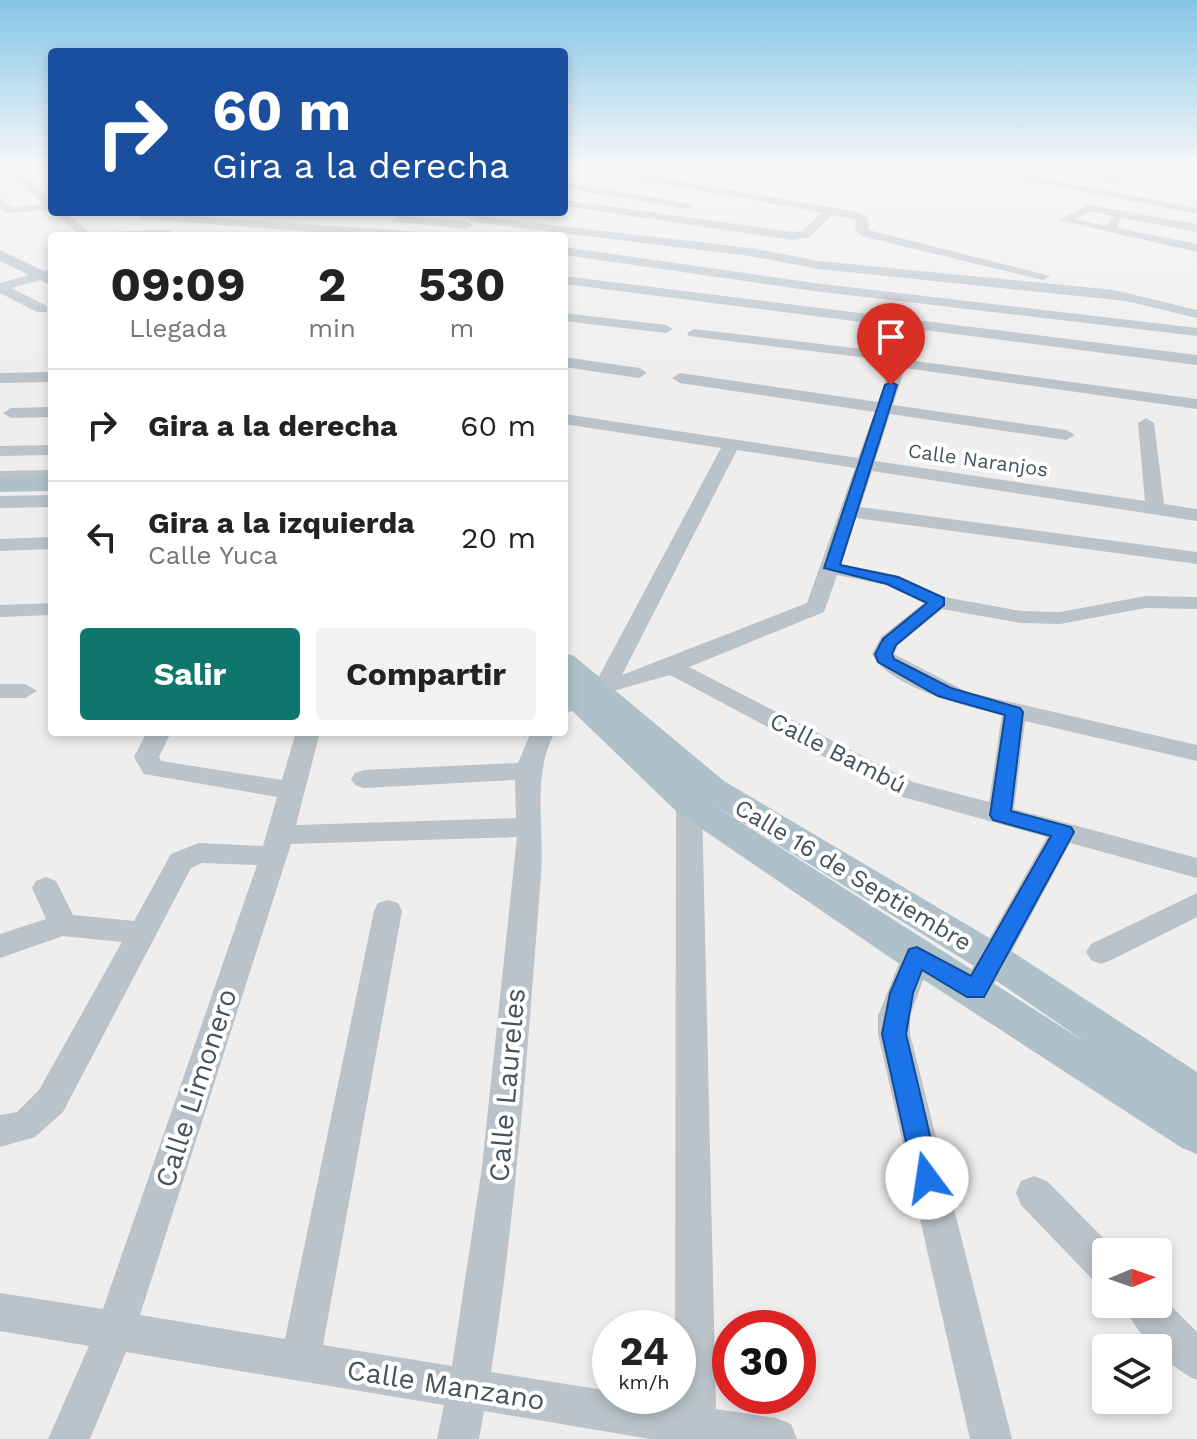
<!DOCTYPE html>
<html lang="es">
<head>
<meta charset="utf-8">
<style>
  body { margin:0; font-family:"Work Sans",sans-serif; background:#f2f2f2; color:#222; height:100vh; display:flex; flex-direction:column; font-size:30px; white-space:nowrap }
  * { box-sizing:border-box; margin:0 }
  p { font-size:26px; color:#767676 }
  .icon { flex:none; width:44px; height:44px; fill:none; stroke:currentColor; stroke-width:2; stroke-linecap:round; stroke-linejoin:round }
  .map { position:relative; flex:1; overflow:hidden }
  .panel { position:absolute; left:48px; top:232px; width:520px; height:504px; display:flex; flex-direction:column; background:#fff; border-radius:8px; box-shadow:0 4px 12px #0003 }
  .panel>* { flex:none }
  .hud { position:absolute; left:48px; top:48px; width:520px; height:168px; border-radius:8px; box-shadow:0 4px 12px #0003; background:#1a4fa0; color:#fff; overflow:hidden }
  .needle { width:52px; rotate:88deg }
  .buttons { position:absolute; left:1092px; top:1238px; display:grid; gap:16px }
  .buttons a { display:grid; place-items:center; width:80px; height:80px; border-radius:8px; background:#fff; box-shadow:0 4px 12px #0003; font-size:40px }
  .speed { position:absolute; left:592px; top:1310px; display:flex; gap:16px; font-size:40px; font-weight:700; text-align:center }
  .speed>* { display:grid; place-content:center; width:104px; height:104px; border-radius:50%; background:#fff; box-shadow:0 4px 12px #0003; line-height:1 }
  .speed small { font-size:20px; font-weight:400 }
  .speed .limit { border:12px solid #d22; background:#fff; color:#111 }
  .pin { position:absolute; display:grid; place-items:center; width:68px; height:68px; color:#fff; margin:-82px -34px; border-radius:50% 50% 50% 0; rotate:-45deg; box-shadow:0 0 8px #0007 }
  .pin .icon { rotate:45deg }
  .me { position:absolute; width:88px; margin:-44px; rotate:346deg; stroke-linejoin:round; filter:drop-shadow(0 0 6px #0008) }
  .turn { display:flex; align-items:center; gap:28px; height:168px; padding:0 32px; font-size:36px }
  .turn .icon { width:104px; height:104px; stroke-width:2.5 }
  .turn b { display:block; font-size:56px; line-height:68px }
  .eta { display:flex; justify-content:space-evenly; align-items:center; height:136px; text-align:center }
  .eta b { font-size:48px; font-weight:700; line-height:56px }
  .button { display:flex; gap:16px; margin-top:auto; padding:16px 32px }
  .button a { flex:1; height:92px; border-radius:8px; background:#0f766e; color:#fff; font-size:32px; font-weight:700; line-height:92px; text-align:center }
  .button a+a { background:#f2f2f2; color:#222 }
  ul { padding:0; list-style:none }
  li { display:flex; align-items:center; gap:24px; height:112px; padding:0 32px; border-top:2px solid #e0e0e0 }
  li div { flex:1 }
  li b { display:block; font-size:30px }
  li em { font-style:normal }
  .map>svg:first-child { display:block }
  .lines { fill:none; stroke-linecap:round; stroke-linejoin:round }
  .minor { fill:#b9c3c9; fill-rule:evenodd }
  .major { fill:#aec0ca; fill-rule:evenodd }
  .route { fill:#1a73e8; stroke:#114b97; stroke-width:2 }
  .labels { text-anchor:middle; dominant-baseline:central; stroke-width:8; stroke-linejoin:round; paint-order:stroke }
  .far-street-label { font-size:20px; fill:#475359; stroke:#fff }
  .street-label { font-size:24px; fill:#475359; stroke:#fff }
  .near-street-label { font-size:28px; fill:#475359; stroke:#fff }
</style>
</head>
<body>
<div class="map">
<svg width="1197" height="1439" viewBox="0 0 1197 1439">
  <rect width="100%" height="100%" fill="#f0eded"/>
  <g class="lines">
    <!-- minor -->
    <g class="minor">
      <path d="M5,168h12l35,33v9l-47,3 -5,-6v-10l12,10 31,-3z"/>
      <path d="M580,168h25l253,44 10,6 1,12 181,46 -7,4 -182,-44 -6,-7 1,-9 -24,-5 -22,22 -18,3 -228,-34v-6l228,32 10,-1 19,-18z"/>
      <path d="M964,168h24l209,40v6z"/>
      <path d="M1076,168h13l36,12 -5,3 -31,-6z"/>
      <path d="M1179,168h18v5l-17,-3z"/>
      <path d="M564,182l122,21 6,3 -6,3 -122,-21z"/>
      <path d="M1089,205l108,19v8l-75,-14 -5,7 1,3 79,16v8l-139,-32zM1090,212l24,4 -8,10 -31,-7z"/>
      <path d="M52,212h13l29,24h-13z"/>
      <path d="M144,213l277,19 6,4h-59l-228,-17v-4z"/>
      <path d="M398,216l69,5 6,4 -6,4 -73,-7 -2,-2z"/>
      <path d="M476,216l274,32 69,13 295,29 83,20v8l-71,-17 -307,-32 -69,-13 -278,-34 -2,-2z"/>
      <path d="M169,230l5,6h-78l6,-4z"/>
      <path d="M564,247l250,36 383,45v8l-383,-45 -250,-36z"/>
      <path d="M52,269v8l-41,11 36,18v6h-10l-37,-19v-10z"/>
      <path d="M564,276l633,79v10l-633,-81z"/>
      <path d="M564,313l102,12 7,4 -7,4 -102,-12z"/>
      <path d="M694,329l202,24 5,-12 5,-1 7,4 -5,16 289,39v10l-292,-41 -12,37 173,25 9,5 -9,5 -176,-26 -15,47 270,40 -7,-78 8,-5 8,5 10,81 33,5v12l-325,-50 -12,36 337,45v12l-341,-46 -15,46 58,12 45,21 77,14 39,1 86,-16 51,1v12l-51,-1 -86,16 -39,-1 -79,-14 -44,36 -4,9 73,38 230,53v16l-172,-40 -11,88 183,49v20l-127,-35 -84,156 -11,4 -11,-4 -4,-9 87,-153 -151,-42 -226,-120 -89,25 -9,11 -8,3v-23l32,-9 125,-234 -157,-24v-10l294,44 17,-46 -195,-29 -8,-5 8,-5 198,29 14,-41 -203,-25 -2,-3zM737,450l118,18 -48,135 -185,72zM837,575l49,10 38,18 -43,34 -9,17c16,33 96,53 130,61l-13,87 -76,-20 -224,-115 135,-55z"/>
      <path d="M564,357l75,11 8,5 -8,5 -75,-11z"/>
      <path d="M52,372v10l-52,1v-10z"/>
      <path d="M52,407v10l-41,1 -8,-5 8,-5z"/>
      <path d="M52,445v10l-52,1v-10z"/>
      <path d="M52,470v10l-52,1v-10z"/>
      <path d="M52,495v12l-52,1v-12z"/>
      <path d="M52,537v12l-52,2v-12z"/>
      <path d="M52,603v12l-52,2v-12z"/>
      <path d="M0,684h25l12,7 -12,7h-25z"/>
      <path d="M147,732h24l-12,25 2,4 121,19 14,-48h24l-24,93 220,-7 -1,-38 -151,8 -9,-3 -4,-6 4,-6 9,-3 154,-7 13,-31h24c-24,43 -10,96 -14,143 -13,166 -24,332 -50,497l119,19v5l65,6 1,-598 4,-6h18l4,6 14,605 60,9 15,6 6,15h-147l-166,-28 -5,28h-42l7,-34 -318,-53 -36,87h-42l41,-93 -89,-15v-38l103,16 154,-444 -55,-2 -11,5 -128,244 -28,25 -35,10v-32l17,-3 22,-22 83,-148 -59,-6 -63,22v-24l46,-15 -14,-31 4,-7 10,-4 10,4 17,34 61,6 37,-67 28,-11 64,3 14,-49 -133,-23 -10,-17zM517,837l-35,330 -30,199 -129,-21 79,-434 -4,-8 -10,-3 -10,3 -4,8 -89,428 -145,-24 151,-471z"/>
      <path d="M1197,893v24l-86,43 -10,4 -10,-4 -5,-8 5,-8z"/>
      <path d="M917,944l11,4 4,8 -22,60v18l102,405h-42l-92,-405v-18l24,-60 4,-8z"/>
      <path d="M1034,1176l13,5 70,71h-11v34l-13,-6 -72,-75 -5,-12 5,-12z"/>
      <path d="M1158,1293l39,39v48c-27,-11 -63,-49 -74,-76h35z"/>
    </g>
    <!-- major -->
    <g class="major">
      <path d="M0,250l52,25v11l-52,-25z"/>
      <path d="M52,477v14l-52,1v-14z"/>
      <path d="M564,653l10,3 150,125 284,168 189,123v82l-15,-6 -278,-181 -227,-155 -113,-109zM706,800l276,171 105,72z"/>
    </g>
  </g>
  <!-- sky -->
  <linearGradient id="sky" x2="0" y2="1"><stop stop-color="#84c5e7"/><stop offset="0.45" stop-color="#f8f7f7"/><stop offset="1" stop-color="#f8f7f7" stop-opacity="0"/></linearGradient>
  <rect width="1197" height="370" fill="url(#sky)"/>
  <!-- route -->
  <path class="route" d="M891,382l6,3 -57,180 58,12 46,21v7l-48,40 -4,9 2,5 57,29 69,20 3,4 -12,99 60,16 3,5 -90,165h-17l-45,-27 -9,23 -7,41 34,144 -4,9 -9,3 -9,-3 -4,-9 -32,-144 8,-41 19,-44 8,-2 54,29 80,-140 -58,-16 -3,-5 15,-100 -67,-19 -60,-34 -3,-8 8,-15 44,-36 -40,-19 -63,-16 61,-183z"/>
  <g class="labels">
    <!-- far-street labels -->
    <g class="far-street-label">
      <text transform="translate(978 460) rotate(8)">Calle Naranjos</text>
    </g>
    <!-- street labels -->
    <g class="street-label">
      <text transform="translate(838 753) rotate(27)">Calle Bambú</text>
      <text transform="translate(853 875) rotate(31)">Calle 16 de Septiembre</text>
    </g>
    <!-- near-street labels -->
    <g class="near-street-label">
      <text transform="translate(507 1085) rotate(-85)">Calle Laureles</text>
      <text transform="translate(196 1088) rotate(-72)">Calle Limonero</text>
      <text transform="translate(446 1385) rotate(9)">Calle Manzano</text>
    </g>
  </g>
</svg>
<div class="buttons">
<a><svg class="needle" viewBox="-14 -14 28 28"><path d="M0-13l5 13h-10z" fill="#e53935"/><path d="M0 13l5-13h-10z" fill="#767676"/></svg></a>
<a><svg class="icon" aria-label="layers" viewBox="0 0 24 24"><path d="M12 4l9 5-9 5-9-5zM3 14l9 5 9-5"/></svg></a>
</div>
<div class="speed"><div>24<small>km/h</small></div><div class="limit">30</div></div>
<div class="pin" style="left:891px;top:385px;background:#d93025"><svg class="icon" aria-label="arrive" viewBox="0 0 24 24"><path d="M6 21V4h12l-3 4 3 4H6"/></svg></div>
<svg class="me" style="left:927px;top:1178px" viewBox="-20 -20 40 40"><circle r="19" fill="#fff"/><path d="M0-13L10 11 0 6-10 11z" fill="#1a73e8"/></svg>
<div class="hud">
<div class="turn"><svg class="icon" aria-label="right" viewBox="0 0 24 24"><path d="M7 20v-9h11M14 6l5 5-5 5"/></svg><div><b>60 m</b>Gira a la derecha</div></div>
</div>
<section class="panel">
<div class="eta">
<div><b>09:09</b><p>Llegada</p></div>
<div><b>2</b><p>min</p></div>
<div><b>530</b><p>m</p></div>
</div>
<ul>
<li><svg class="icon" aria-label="right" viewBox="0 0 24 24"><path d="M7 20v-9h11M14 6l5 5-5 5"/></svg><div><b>Gira a la derecha</b></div><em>60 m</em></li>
<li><svg class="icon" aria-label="left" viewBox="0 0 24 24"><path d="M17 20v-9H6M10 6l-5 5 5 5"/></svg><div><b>Gira a la izquierda</b><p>Calle Yuca</p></div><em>20 m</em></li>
</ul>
<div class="button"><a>Salir</a><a>Compartir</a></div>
</section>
</div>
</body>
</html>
